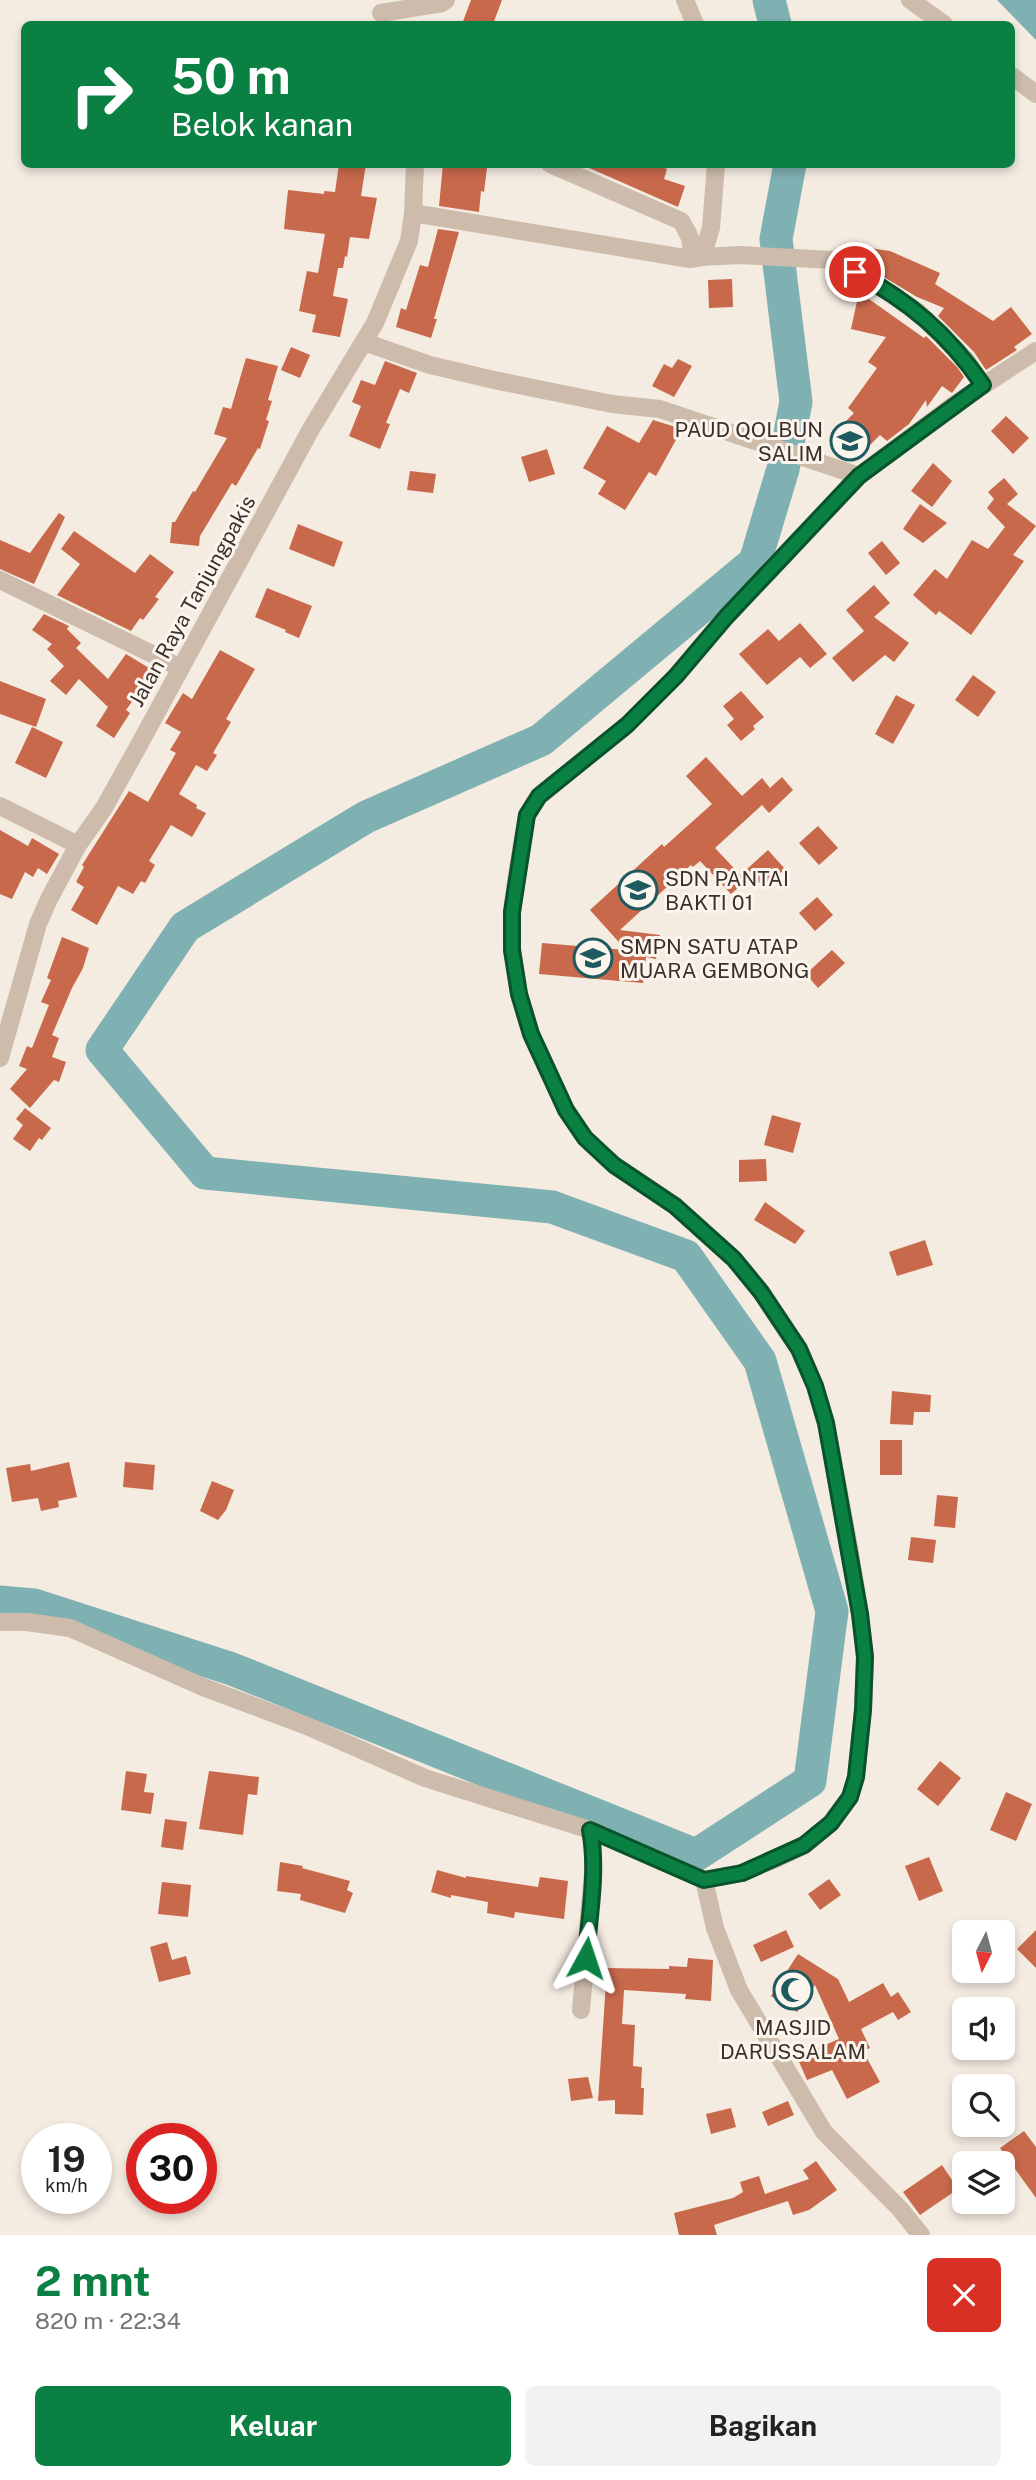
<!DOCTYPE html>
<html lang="id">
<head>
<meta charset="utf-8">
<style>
  body { margin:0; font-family:"Public Sans",sans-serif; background:#f2f2f2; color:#222; height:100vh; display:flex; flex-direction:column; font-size:26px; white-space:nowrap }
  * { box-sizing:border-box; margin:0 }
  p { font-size:23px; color:#767676 }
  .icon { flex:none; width:38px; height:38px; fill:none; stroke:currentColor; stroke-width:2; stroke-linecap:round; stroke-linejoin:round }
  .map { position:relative; height:2235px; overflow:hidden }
  .side { display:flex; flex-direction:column; background:#fff; flex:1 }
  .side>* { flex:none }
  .guide { position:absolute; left:21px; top:21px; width:994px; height:147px; border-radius:10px; box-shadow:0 4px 10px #0003; background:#0b8043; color:#fff; overflow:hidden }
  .needle { width:46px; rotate:186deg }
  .buttons { position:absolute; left:952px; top:1920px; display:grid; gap:14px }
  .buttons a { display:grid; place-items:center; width:63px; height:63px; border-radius:10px; background:#fff; box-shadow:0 4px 10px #0003; font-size:35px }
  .speed { position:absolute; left:21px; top:2123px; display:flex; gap:14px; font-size:35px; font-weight:700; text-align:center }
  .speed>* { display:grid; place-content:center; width:91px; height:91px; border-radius:50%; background:#fff; box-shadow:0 4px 10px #0003; line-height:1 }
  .speed small { font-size:18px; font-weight:400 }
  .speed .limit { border:10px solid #d22; background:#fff; color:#111 }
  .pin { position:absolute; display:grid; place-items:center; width:60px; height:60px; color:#fff; margin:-30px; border:4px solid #fff; border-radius:50%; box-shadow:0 2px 7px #0007 }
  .me { position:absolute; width:77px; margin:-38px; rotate:5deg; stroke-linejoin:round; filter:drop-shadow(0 0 5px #0008) }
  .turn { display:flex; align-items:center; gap:24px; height:147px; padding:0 35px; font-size:32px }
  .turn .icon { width:91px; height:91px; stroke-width:2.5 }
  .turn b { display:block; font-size:49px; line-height:60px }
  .round { display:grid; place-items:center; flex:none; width:74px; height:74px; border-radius:10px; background:#f2f2f2 }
  .headline { display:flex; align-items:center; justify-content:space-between; height:119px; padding:0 35px }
  h1 { font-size:42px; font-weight:700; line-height:52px; color:#0b8043 }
  .primary-button { display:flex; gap:14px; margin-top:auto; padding:14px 35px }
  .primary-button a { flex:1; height:80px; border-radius:10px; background:#0b8043; color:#fff; font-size:28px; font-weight:700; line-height:80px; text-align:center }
  .primary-button a+a { background:#f2f2f2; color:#222 }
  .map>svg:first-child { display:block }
  .water { fill:#7fb0b2 }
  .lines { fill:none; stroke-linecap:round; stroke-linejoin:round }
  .river { stroke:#7fb0b2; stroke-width:33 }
  .building { fill:#c8694b }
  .minor { stroke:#cdbbac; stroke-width:18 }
  .route-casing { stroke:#07532c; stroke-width:18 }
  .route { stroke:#0b8043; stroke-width:12 }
  .labels { text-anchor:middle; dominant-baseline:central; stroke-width:6; stroke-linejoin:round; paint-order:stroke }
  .poi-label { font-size:21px; fill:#3b302b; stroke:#fbf5ee; text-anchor:start }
  .street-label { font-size:21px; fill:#3b302b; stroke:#fbf5ee }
</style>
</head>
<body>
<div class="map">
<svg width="1036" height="2235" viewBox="0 0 1036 2235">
  <rect width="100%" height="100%" fill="#f4ebe1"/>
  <!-- water -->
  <path class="water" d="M997,0h39v40z"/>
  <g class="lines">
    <!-- river -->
    <g class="river">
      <path d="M769,0l6,24"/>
      <path d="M0,1602l34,3 198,64 464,186 114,-74 22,-170 -72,-250 -74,-105 -134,-49 -347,-34 -103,-123 83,-123 181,-110 175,-77 214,-178 28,-93 13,-67 -20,-163 14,-75"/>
    </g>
  </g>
  <!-- building -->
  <g class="building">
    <path d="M471,0h31l-9,24h-31z"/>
    <path d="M339,164h27l-5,32 16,2 -8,41 -19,-2 -3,20 -2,-1 -2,12h-5l-5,28 15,3 -8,38 -28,-5 4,-17 -17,-4 8,-40 11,2 7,-39 -41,-5 4,-39 36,4v-3l11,1z"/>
    <path d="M443,164l44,4 -3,24 -3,-1 -2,21 -40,-6z"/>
    <path d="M580,164h75l12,5 -3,10 21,7 -7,21z"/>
    <path d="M438,229l21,3 -25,87h3l-6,19 -35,-11 5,-19 5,2 14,-45 8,2z"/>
    <path d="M856,246l34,5 50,22 -5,11 58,37 18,-14 21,27 -18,13 3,3 -31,20 -12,-18 -36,-36 6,-8 -27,-11 -63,-38z"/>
    <path d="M732,279l1,28 -24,1 -1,-28z"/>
    <path d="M859,292l65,46 2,-2 31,31 7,10 -12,16 -10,-7 -15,21 -1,-7 -17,24 -22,17 -7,-6 -26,26 -24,-24 24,-24 -6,-5 29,-40 -9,-6 18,-25 -35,-8z"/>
    <path d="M291,347l19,8 -10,23 -19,-8z"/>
    <path d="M246,358l32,8 -10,34 4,1 -6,19 3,1 -9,28 -2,-1 -22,38 -4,-3 -32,53 -1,10 -29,-3 2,-21h3l18,-31 2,1 32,-54 -13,-4 9,-27 8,2z"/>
    <path d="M678,359l14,7 -18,31 -22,-11 12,-22 8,4z"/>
    <path d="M385,361l32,12 -8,20 -9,-4 -14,34 4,1 -10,25 -31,-13 12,-30 -9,-4 9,-22 14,5z"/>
    <path d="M1006,416l23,22 -16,16 -22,-23z"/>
    <path d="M653,420l29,9 -26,47 -7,-4 -24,38 -27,-16 8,-13 -23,-13 24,-42 32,17z"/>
    <path d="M547,449l8,25 -26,8 -8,-25z"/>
    <path d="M933,463l19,18 -20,26 -21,-16z"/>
    <path d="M410,471l26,3 -3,19 -26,-3z"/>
    <path d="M1004,478l14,16 -11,10 29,22 -23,29 11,6 -53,74 -32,-24 -3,4 -23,-20 22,-26 12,10 25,-39 16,9 17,-22 -18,-19 7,-9 -6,-7z"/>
    <path d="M920,504l27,19 -24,20 -20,-14z"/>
    <path d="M59,513l6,4 -31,67 -34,-15v-29l30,13z"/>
    <path d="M298,524l45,18 -9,25 -45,-18z"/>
    <path d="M74,531l61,42 15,-19 24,18 -19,25 4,2 -16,21 -3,-2 -9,13 -74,-36 23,-31 -19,-15z"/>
    <path d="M882,541l18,22 -14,12 -18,-22z"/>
    <path d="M874,585l16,18 -16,14 35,26 -15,19 -9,-7 -32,27 -21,-24 32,-27 -18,-21z"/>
    <path d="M267,588l45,18 -13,32 -14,-6 1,-2 -31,-13z"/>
    <path d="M44,614l25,12 -2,3 14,14 -5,5 32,31 18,-25 28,17 -28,39 4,3 -16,25 -18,-12 12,-19 -29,-28 -13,16 -16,-14 14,-15 -17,-17 5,-5 -20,-14z"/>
    <path d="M800,623l27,31 -17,14 -10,-11 -33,28 -28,-31 29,-25 11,12z"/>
    <path d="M220,650l35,19 -29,50 5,3 -18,31 4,2 -10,16 -11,-6 -17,29 18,11 -1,3 10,5 -14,24 -21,-12 -22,36 6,4 -10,18 -4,-2 -8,13 -15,-8 -21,39 -26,-15 13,-23 -8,-5 8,-15 -2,-2 47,-74 19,11 28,-49 -6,-3 11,-18 -16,-9 18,-30 9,6z"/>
    <path d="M973,675l23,17 -18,25 -23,-17z"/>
    <path d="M0,681l46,18 -10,28 -36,-13z"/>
    <path d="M741,691l23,26 -11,9 2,3 -14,12 -14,-16 7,-6 -11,-13z"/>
    <path d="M896,695l19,10 -22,39 -18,-10z"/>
    <path d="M32,727l31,15 -17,36 -31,-15z"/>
    <path d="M706,757l36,39 20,-18 8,10 12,-11 11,13 -24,23 -7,-8 -47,43 31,33 -15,13 -31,-33 -7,6 -2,-2 -71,65 40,5 -4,24 -10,-2 -3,26 -104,-9 3,-31 84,7 -36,-40 72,-66 2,3 48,-43 -26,-28z"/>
    <path d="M818,826l20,22 -19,17 -20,-22z"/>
    <path d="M0,830l28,16 4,-8 27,16 -12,20 -9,-6 -5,9 -8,-5 -13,27 -12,-5z"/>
    <path d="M768,850l17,19 -21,19 -17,-19z"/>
    <path d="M817,897l16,18 -18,16 -16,-18z"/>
    <path d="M62,937l27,11 -6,20 -11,20 -20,47 7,3 -7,19 14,5 -7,20 -5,-2 -24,28 -20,-19 17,-20 -8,-3 8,-20 5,2 17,-43 -8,-3 10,-22 -4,-2z"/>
    <path d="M832,950l13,13 -27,25 -12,-14z"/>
    <path d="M25,1108l26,20 -9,12 -3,-2 -9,13 -17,-12 10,-14 -7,-6z"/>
    <path d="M772,1115l29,8 -8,30 -29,-8z"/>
    <path d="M766,1159l1,22 -28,1v-22z"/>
    <path d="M765,1202l40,29 -10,13 -41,-24z"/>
    <path d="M925,1240l8,25 -36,11 -8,-24z"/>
    <path d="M892,1391l39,4 -1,17h-16l-1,13 -23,-1z"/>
    <rect x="880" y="1440" width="22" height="35"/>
    <path d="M69,1462l8,35 -19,4 1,6 -18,4 -3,-13 -26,4 -6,-34 24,-4 1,7z"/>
    <path d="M125,1462l30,3 -2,25 -30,-3z"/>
    <path d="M212,1481l22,9 -8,20 -8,10 -18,-9z"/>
    <path d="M937,1495l21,2 -3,31 -21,-2z"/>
    <path d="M911,1537l25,3 -3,23 -25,-3z"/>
    <path d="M940,1761l21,17 -23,28 -21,-17z"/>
    <path d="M126,1771l21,3 -3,18 10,1 -3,21 -30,-4z"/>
    <path d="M209,1771l50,6 -2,18 -9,-1 -5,41 -44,-6z"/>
    <path d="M1006,1792l26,12 -16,37 -26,-11z"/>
    <path d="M165,1819l22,3 -4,28 -22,-3z"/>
    <path d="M929,1857l14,34 -24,10 -14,-35z"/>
    <path d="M280,1862l23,4 -1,2 48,13 -3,9 6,3 -8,20 -45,-13 1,-6 -24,-3z"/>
    <path d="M437,1870l29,8v-2l72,11 2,-10 28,4 -4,38 -49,-7 -1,6 -27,-5 1,-11 -37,-7v3l-20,-6z"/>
    <path d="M829,1879l12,16 -21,15 -12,-16z"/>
    <path d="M162,1882l29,3 -3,32 -30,-3z"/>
    <path d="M786,1930l8,17 -33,15 -8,-17z"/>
    <path d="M1036,1930v38l-19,-19z"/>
    <path d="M167,1942l5,18 14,-4 5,18 -32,8 -9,-35z"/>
    <path d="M798,1954l40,25 11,23 34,-19 8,14 7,-5 13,20 -13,8 -5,-8 -32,17 9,19 -7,3 17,31 -33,17 -15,-29 -25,10 -10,-23 42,-18 -24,-54 -18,27 -26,-16z"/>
    <path d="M688,1958l25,2 -2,41 -26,-2 1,-5 -62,-4 -2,34 13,1 -2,41 9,1 -1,21h3l-1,27 -28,-1v-14l-17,1 9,-133 62,1v-3l18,1z"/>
    <path d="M588,2077l5,21 -22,3 -3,-22z"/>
    <path d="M788,2101l6,14 -26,11 -6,-14z"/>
    <path d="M731,2108l5,19 -25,7 -5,-20z"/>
    <path d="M1024,2131l12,16v51l-36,-50z"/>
    <path d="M816,2161l21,29 -28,20 -16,5 -5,-14 -74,24 3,10h-38l-5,-22 59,-15 10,-6 -3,-10 19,-6 6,18 44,-15 -6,-9z"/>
    <path d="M942,2165l16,24 -38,26 -17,-23z"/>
  </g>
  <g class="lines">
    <!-- minor -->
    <g class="minor">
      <path d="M685,0l10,24"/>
      <path d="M910,0l34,24"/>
      <path d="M381,13l61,-10 4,-3"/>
      <path d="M1012,76l24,18"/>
      <path d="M550,164l131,57c8,13 13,22 9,38"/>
      <path d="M413,213l277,46 12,-2 9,-29 5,-64"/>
      <path d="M702,257l37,-2 94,5 43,24 42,28 48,48 17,25"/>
      <path d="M364,342l66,23 64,15 118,24 48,5 199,67"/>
      <path d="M0,580l181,88"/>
      <path d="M0,806l78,39"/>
      <path d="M0,1058l38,-134 11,-25 29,-54 26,-37 35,-63 172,-316 64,-106 34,-82 4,-28 2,-49"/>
      <path d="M0,1622h27l43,6 133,59 104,39 118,52 165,52 114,50 38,-7 31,-13 32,-15 26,-22 19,-26 6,-20 7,-67 2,-53 -5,-43 -11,-67 -23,-123 -11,-38 -16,-37 -38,-57 -27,-33 -59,-53 -61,-41 -29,-27 -19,-28 -35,-76 -12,-40 -7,-44v-38l5,-38 10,-59 12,-19 88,-71 49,-49 50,-59 133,-141 96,-72 81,-53"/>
      <path d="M704,1880l11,48 24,62 85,142 76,77 21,26"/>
      <path d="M581,2010l12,-138v-24l-3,-18"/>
    </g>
  </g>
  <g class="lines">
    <defs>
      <path id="route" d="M586,1958c3,-42 12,-87 4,-128l114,50 38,-7 62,-28 27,-22 19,-26 6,-20 7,-67 2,-53 -5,-43 -34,-191 -11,-37 -16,-37 -38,-57 -27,-33 -59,-53 -61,-41 -29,-27 -19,-28 -35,-76 -12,-40 -7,-44v-38l15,-97 12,-19 88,-71 49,-49 50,-59 133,-141 124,-91c-36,-52 -73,-83 -128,-113"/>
    </defs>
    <!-- route casing -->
    <use href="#route" class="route-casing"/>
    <!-- route -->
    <use href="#route" class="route"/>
  </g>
  <!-- icons -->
  <defs>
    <symbol id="school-ring" viewBox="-11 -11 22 22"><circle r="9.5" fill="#fbf5ee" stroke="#1f5a5e" stroke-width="1.5"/><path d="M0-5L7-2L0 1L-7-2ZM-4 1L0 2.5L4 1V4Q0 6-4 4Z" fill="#1f5a5e"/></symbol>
    <symbol id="mosque-ring" viewBox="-11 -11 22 22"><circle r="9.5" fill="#fbf5ee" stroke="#1f5a5e" stroke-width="1.5"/><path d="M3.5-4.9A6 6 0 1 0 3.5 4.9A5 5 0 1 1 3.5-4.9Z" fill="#1f5a5e"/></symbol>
  </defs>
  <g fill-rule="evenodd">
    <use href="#school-ring" x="828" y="419" width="44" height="44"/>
    <use href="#school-ring" x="616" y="868" width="44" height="44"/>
    <use href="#school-ring" x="571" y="936" width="44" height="44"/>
    <use href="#mosque-ring" x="771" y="1968" width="44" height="44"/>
  </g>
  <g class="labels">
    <!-- poi labels -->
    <g class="poi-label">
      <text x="823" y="429" text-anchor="end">PAUD QOLBUN<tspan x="823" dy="24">SALIM</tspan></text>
      <text x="665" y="878">SDN PANTAI<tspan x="665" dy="24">BAKTI 01</tspan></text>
      <text x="620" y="946">SMPN SATU ATAP<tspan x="620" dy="24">MUARA GEMBONG</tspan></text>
      <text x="793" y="2027" text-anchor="middle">MASJID<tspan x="793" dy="24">DARUSSALAM</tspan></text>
    </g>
    <!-- street labels -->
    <g class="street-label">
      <text transform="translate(192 601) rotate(-61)">Jalan Raya Tanjungpakis</text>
    </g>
  </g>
</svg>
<div class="buttons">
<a><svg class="needle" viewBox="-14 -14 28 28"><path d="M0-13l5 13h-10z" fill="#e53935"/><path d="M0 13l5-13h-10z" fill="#767676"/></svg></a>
<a><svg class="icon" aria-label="sound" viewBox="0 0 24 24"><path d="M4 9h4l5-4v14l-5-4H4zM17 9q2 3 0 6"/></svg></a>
<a><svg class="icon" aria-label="search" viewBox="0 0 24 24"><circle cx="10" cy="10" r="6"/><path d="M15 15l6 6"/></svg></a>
<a><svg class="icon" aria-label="layers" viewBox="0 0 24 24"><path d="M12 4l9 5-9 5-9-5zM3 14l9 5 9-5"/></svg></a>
</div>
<div class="speed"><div>19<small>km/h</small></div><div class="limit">30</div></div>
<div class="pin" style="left:855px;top:272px;background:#d93025"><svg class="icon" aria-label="arrive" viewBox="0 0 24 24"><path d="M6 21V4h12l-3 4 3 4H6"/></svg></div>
<svg class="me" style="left:586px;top:1958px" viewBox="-20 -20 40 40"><path d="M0-17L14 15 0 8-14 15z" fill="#0b8043" stroke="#fff" stroke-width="4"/></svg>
<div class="guide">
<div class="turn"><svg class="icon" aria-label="right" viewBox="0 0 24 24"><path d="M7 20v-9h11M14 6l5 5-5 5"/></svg><div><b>50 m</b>Belok kanan</div></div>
</div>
</div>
<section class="side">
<div class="headline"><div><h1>2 mnt</h1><p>820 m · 22:34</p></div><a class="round" style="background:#d93025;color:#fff"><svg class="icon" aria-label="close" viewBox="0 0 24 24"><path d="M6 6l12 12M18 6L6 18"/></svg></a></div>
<div class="primary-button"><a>Keluar</a><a>Bagikan</a></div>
</section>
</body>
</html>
